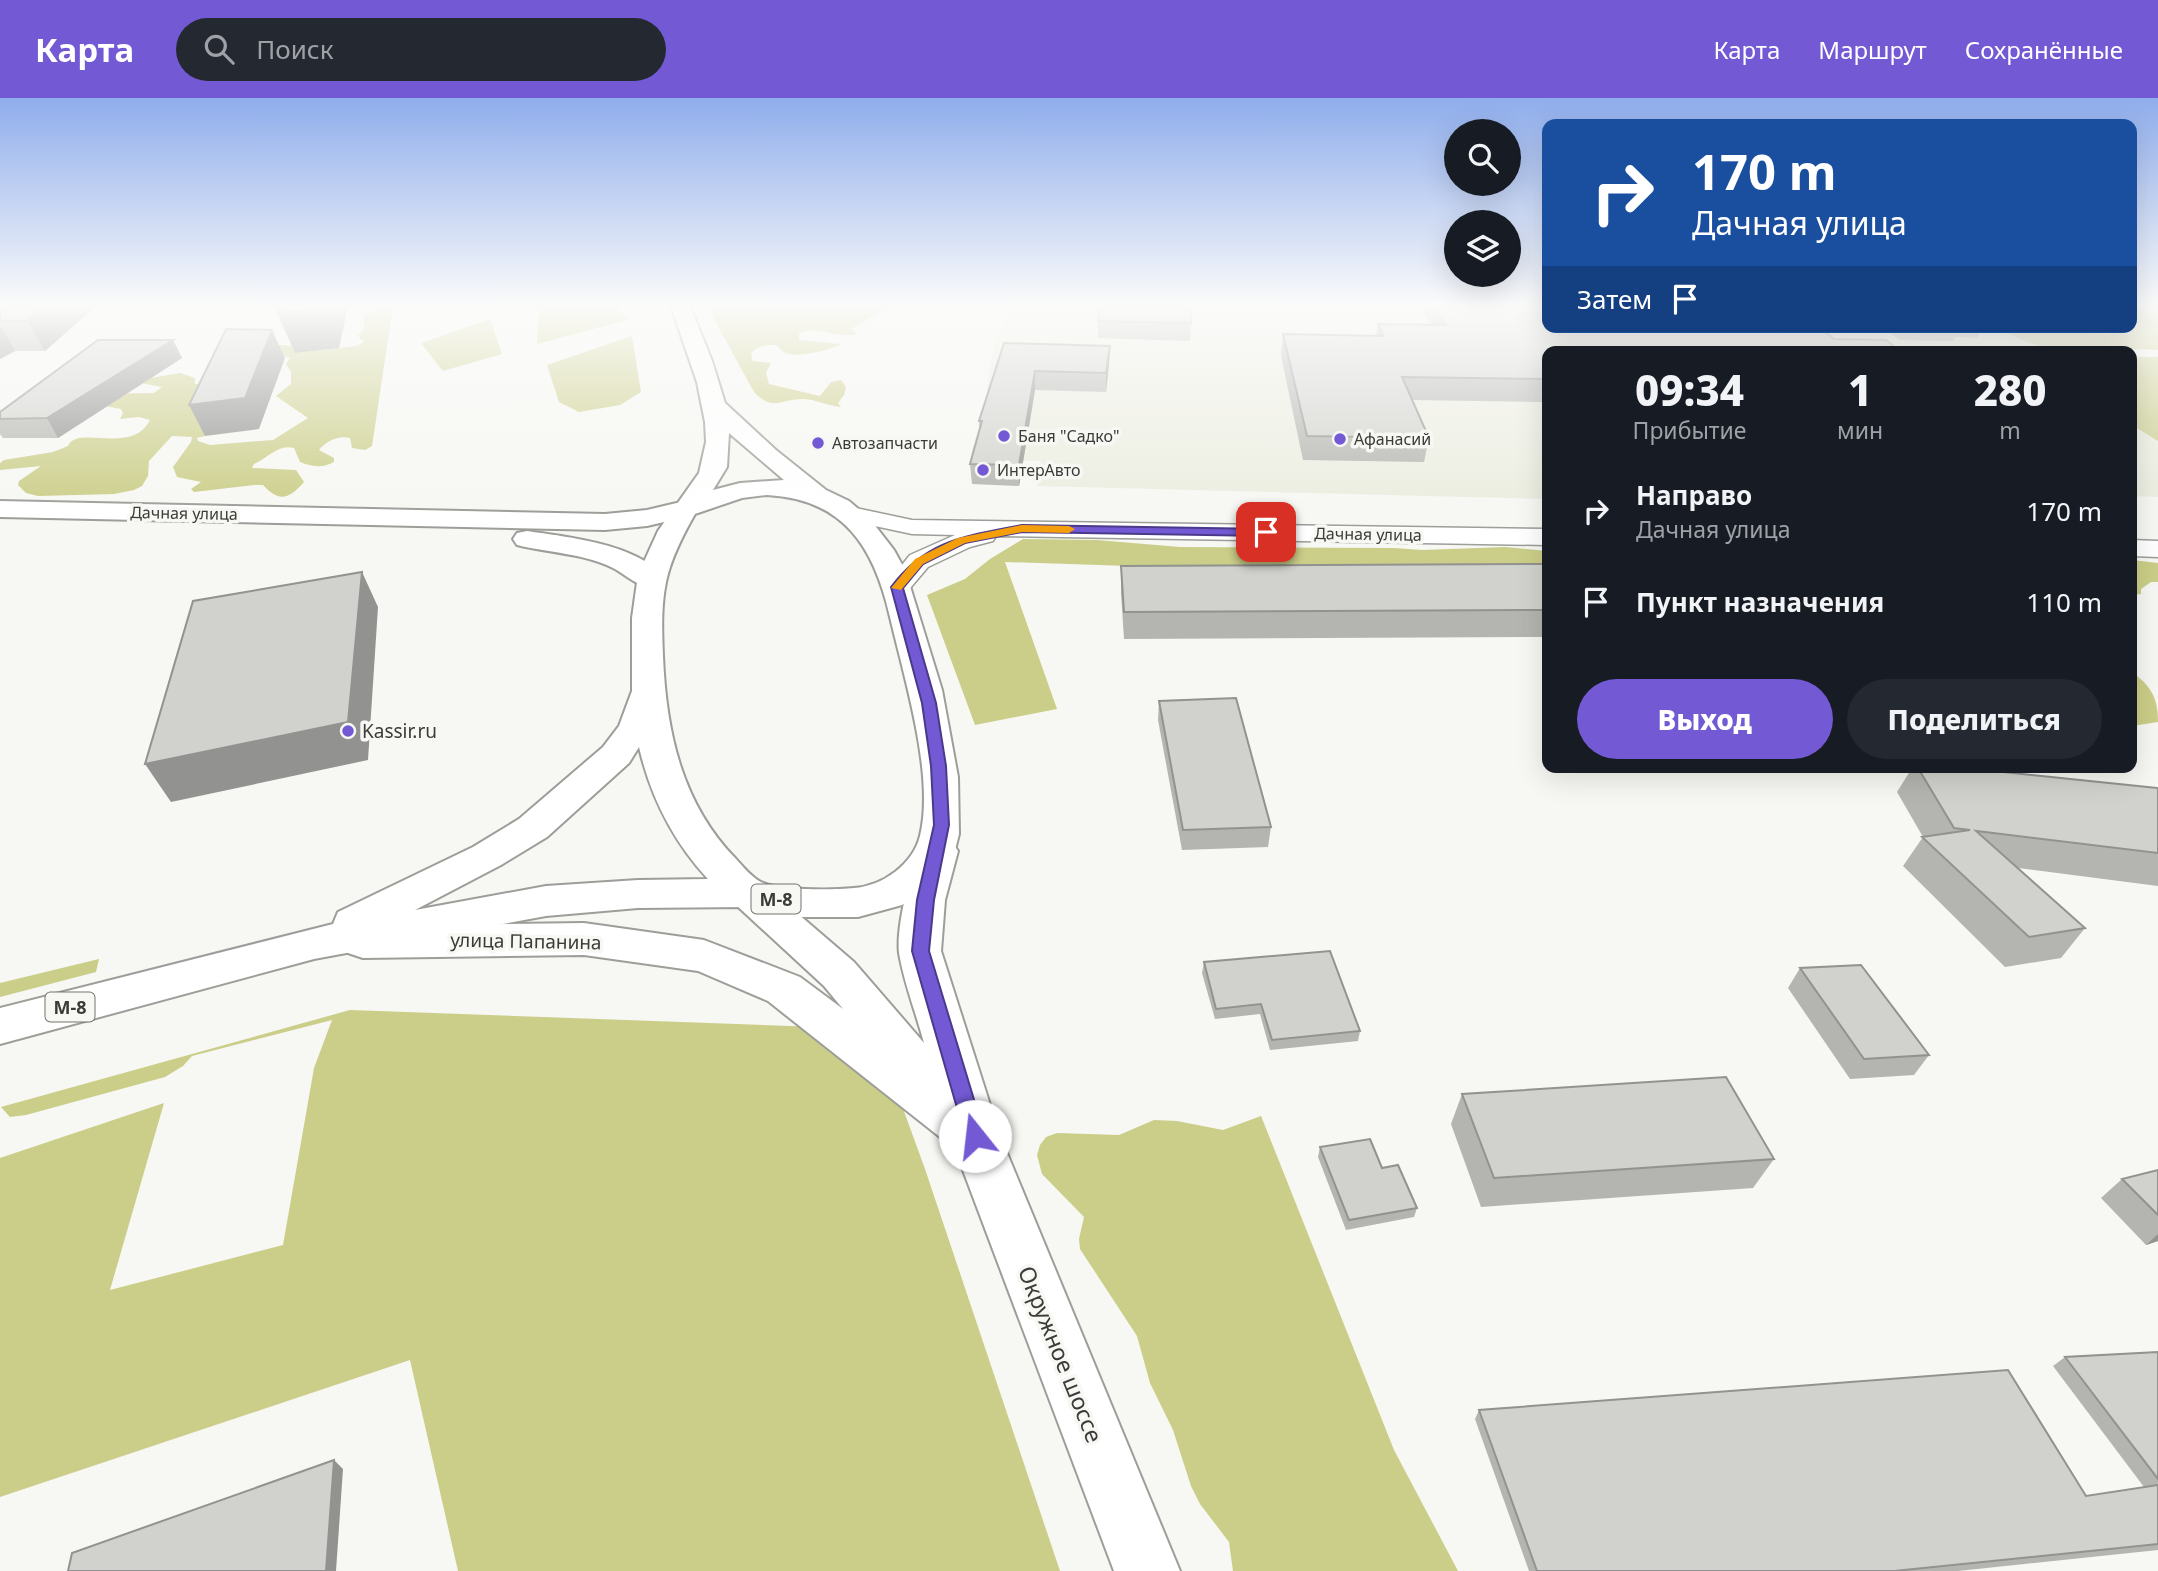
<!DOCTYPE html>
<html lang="ru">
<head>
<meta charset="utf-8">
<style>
  body { margin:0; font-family:"Noto Sans",sans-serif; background:#242831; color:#f1f3f6; height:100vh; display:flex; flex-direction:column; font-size:26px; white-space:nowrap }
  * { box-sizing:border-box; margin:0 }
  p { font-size:23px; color:#9ea1a6 }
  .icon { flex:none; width:38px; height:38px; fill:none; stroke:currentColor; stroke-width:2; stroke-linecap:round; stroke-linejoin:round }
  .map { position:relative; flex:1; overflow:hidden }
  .drawer { position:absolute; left:1542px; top:248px; width:595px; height:427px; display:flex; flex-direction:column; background:#171b24; border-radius:14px; box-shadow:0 7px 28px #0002 }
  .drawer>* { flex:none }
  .banner { position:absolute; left:1542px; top:21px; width:595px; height:214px; border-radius:14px; box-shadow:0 7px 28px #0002; background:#1a4fa0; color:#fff; overflow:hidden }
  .controls { position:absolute; left:1444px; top:21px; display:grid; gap:14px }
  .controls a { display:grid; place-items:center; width:77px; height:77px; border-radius:50%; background:#171b24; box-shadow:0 7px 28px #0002; font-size:35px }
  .pin { position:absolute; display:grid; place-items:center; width:60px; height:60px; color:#fff; margin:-30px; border-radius:14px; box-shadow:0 4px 10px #0006 }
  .me { position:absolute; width:77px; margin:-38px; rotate:344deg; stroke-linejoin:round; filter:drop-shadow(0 0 5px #0008) }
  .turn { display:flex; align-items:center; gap:24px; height:147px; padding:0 35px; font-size:32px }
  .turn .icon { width:91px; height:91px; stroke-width:2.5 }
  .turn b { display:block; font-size:49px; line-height:60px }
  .then { display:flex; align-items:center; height:66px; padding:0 35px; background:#0003; gap:14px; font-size:26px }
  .eta { display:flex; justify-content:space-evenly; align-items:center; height:119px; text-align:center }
  .eta b { font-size:42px; font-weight:800; line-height:49px }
  .cta { display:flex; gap:14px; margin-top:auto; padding:14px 35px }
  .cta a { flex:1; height:80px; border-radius:42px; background:#735ad4; color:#fff; font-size:28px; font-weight:800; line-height:80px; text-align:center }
  .cta a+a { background:#242831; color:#f1f3f6 }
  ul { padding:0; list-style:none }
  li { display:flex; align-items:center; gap:21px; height:91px; padding:0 35px }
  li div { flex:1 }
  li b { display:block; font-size:26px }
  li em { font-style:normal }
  header { display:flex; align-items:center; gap:42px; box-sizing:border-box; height:98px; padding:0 35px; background:#735ad4; color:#fff }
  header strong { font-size:33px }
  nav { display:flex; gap:38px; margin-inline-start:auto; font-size:24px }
  .search { width:490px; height:63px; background:#242831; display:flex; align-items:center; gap:18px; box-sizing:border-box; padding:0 24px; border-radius:38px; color:#9ea1a6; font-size:26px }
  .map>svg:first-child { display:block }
  .built { fill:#ecede0 }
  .green { fill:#cbce88 }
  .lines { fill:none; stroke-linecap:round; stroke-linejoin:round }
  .street-casing { stroke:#9d9e99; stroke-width:3 }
  .secondary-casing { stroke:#9d9e99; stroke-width:4 }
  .primary-casing { stroke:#9d9e99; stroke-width:4 }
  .street { fill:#fff; fill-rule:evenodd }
  .secondary { fill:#fff; fill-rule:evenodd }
  .primary { fill:#fff; fill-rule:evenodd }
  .wall { fill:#b4b5b0 }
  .shaded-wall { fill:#929390 }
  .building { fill:#d1d2cd; stroke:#929390; stroke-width:2 }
  .route { fill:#735ad4; stroke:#4b3a8a; stroke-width:2 }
  .slow { fill:#f59e0b }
  .poi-dot { fill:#735ad4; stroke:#f7f7f3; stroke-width:2.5 }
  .labels { text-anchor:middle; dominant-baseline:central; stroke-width:7; stroke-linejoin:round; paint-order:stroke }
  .far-poi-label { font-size:16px; fill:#3b3b39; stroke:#f7f7f3; text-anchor:start }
  .far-street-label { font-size:16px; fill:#3b3b39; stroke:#f7f7f3 }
  .shield { fill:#f7f7f3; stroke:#737371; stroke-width:2 }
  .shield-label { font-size:18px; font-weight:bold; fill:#3b3b39 }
  .poi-label { font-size:19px; fill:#3b3b39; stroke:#f7f7f3; text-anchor:start }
  .street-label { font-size:19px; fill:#3b3b39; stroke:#f7f7f3 }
  .near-street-label { font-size:23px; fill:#3b3b39; stroke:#f7f7f3 }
</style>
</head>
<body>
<header>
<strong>Карта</strong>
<div class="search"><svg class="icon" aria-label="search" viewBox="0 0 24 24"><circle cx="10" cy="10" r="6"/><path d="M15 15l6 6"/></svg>Поиск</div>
<nav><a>Карта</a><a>Маршрут</a><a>Сохранённые</a></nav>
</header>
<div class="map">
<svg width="2158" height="1473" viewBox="0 0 2158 1473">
  <rect width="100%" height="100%" fill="#f7f7f3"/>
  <!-- built -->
  <g class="built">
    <path d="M1009,208h538v21h463l40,25h-503v147l-510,-13 4,-25 -63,-2 -7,-5 14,-51 8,-55z"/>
    <path d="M2132,299l26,18v82l-26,-1z"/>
  </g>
  <!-- green -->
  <g class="green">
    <path d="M387,208l5,7 -20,133 -7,4 -13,-2 -2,-10c-11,-3 -24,3 -31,12l15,8v4c-11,6 -22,5 -34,0l-6,-14c-16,-4 -26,10 -40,16l-2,4 44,2 8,12c-16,18 -25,20 -41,3h-9l-60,7 -3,-3 10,-7 -24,-5 -4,-10 18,-25 1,-5 -20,-1 -23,25 -1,15 -6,10 -8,4 -20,4 -76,2 -12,-3 -8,-8 1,-4 22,-15 -41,4v-7l4,-3 49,-8 15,-6c9,-22 64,10 82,-26l-11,-3 -19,2 3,-6 -2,-4 -16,-3 -16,-12 65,-1 8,-6 -47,-9h36l29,-5 15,5v6l28,1 -18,51 -8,2 1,3 12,4 63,-5 35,-22 -32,-22 15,-12v-12l-5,-8 4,-6 -5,-2 -48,6c19,-11 33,-20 55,-16l3,7 61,-7 8,-4 -6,-6 7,-9 -2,-10 3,-5z"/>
    <path d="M539,208h78l10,14 -90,24z"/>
    <path d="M711,208h181l-41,23 6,5c-20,5 -40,-10 -58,0v6l42,4c-10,6 -47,15 -57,8 -4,-2 -5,-5 -8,-7 -10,0 -20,0 -25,9l2,7 18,2 -5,10 3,11 51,12 11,-14 10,-2 5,7 -2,8 -6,8 3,4c-13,-1 -26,-8 -39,-8 -21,0 -29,13 -48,-7l-46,-84z"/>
    <path d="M2132,208l26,7v37c-45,-4 -122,10 -157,-23h131z"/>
    <path d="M490,221l12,35 -59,17 -22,-28z"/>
    <path d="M632,238l9,56 -21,13 -41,7 -20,-10 -12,-37z"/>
    <path d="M2132,259h26v84l-26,-16z"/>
    <path d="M1023,441l74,1 83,7 215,1 27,2 84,-3 41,4v29l-542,-18 52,147 -82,16 -48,-130 38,-16 25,-20z"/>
    <path d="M2132,462l26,3v19h-7l-10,7v5l-9,1z"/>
    <path d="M2132,574c19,14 26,26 26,50l-26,4z"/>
    <path d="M99,861l-3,13 -96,25v-14z"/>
    <path d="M350,912l524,19 51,140 135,402h-602l-48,-211 -410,137v-339l164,-55 -54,187 173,-45 31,-177 18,-48 -140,36 -9,10 -18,11 -139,38 -16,2 -9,-10z"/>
    <path d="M1261,1018l133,334 64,121h-225l-4,-29 -29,-38 -9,-18 -18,-56 -23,-47 -13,-47 -57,-87 -1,-10 5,-22 -42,-43 -5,-19 3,-10 6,-8 11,-4 62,2 35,-15 23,1 46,9z"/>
  </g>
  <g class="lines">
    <defs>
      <g id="street">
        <path d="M851,409l61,13 635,9v16l-551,-9 -3,5 -23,6 -42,20 -22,26 -9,2 -9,-2 -4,-6 26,-32 45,-20 -43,-1 -70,-15 -3,-5 3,-5z"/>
        <path d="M2132,442l26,1v16l-26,-1z"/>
      </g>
      <g id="secondary">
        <path d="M0,403l605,13 42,-4 38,-9 9,2 4,6 -4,6 -47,11 -42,4 -605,-13z"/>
        <path d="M527,433c40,6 114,13 139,49l-5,6c-20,5 -31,-9 -48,-18 -30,-15 -64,-15 -96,-23l-4,-6 4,-6z"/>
        <path d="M938,740l14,4 6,9 -13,49 -4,51 59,185 180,435h-66l-159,-422 -187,-148 -70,-30 -114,-16 -221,3 -15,-5 -6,-11 6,-11 15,-5 221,-3 120,17 96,37 43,32 -19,-23 -90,-83 -6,-10 6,-10 14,-4 14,4 92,79 70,81c-8,-30 -20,-60 -25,-90 -3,-25 12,-90 25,-111z"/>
      </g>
      <path id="primary" d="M671,208h19l22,55 13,42 51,47 50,40 23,11 21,18 24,31 11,20 37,120 16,87 1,57 -4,16 -14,24 -12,13 -27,18 -44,12h-56l-55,-10 -109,1 -92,8 -232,43 -314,85v-36l333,-84 5,-12 135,-65 46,-28 84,-72 16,-21 13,-35v-73l6,-43 20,-44 41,-58 7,-31 -1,-20 -8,-40zM729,335l55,47 -44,3 -27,7 14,-23zM767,397c77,4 107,52 123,122 14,60 45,159 30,219 -7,28 -37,50 -66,52 -20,2 -79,3 -95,-7 -8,-5 -16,-14 -23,-22 -54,-55 -70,-127 -73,-203 -1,-25 -2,-50 3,-74 5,-24 17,-47 29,-68l47,-16zM639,649c12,51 34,94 69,132l-70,1 -92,6 -131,24 86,-45 46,-28 82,-74z"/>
    </defs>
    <!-- street casing -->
    <use href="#street" class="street-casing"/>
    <!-- secondary casing -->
    <use href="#secondary" class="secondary-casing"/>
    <!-- primary casing -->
    <use href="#primary" class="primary-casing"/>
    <!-- street -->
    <use href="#street" class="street"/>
    <!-- secondary -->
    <use href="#secondary" class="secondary"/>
    <!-- primary -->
    <use href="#primary" class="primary"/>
  </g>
  <!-- wall -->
  <g class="wall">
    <path d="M0,208h96l-51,45h-30l-15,8z"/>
    <path d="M1424,208h123v96l-135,-2 17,38 -5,24 -121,-2 -22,-104 2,-22 93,2 2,-12h52l-7,-13z"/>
    <path d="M1098,223l93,2 -1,18 -92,-3z"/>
    <path d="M1883,229h100l-6,11 -22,-1 -2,4 -53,-1z"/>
    <path d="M173,242l9,18 -124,80h-55l-3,-4v-22z"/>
    <path d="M1004,245l105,21 -3,28 -71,-2 -16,96 -47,-2 -2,-20 9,-34v-9z"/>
    <path d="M1121,468l426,2v69l-423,2 -3,-46z"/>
    <path d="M1159,603l112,126 -3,20 -86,3 -24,-130z"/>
    <path d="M1912,670h53l193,21v97l-140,-18 67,60 -24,30 -56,9 -102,-101 20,-29 -26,-45z"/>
    <path d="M1204,864l156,69 -2,10 -88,9 -10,-36 -45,5 -13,-46z"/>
    <path d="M1800,870l129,87 -15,20 -64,4 -62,-91z"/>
    <path d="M1462,996l312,65 -21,29 -272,19 -30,-83z"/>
    <path d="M1320,1049l62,21 35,40 -3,9 -68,13 -28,-73z"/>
    <path d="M2158,1072v71l-12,4 -45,-47 21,-19z"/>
    <path d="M2158,1254v198l-200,21h-429l-54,-152 4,-9 607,86 58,-9 -91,-121 12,-9z"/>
  </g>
  <!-- shaded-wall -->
  <g class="shaded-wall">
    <path d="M46,208h50l-51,45 -18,-30z"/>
    <path d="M323,208h25l-9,42 -44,5 -18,-40z"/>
    <path d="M0,227l15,26 -15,8z"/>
    <path d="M272,232l13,28 -26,71 -54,7 -16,-31z"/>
    <path d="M173,242l9,18 -124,80 -11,-20z"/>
    <path d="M1110,248l-1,18 -3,28v-19z"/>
    <path d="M1035,273v19l-16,96v-21z"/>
    <path d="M362,474l16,35 -10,153 -197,42 -26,-38z"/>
    <path d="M2158,1136v7l-12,4z"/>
    <path d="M334,1362l9,9 -7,102h-10z"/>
  </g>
  <!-- building -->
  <g class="building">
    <path d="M0,208h46l-19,15h-27z"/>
    <path d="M280,208h43v2l-46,5z"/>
    <path d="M1100,208h90l1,17 -93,-2z"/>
    <path d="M1435,208h112v21l273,1 14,11 52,1 15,12h-354v27l-145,-2 27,61 -122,-2 -24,-102 100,2 -5,-12 68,1z"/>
    <path d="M226,231l46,1 -27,68 -56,7z"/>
    <path d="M98,242h75l-126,78 -47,1v-7z"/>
    <path d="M1004,245l106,3 -4,27 -71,-2 -16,94 -49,-1 12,-43h-3z"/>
    <path d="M1545,466l2,4v42l-423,2 -3,-46z"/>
    <path d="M362,474l-14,150 -203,42 48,-163z"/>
    <path d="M1236,600l35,129 -88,3 -24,-129z"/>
    <path d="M1918,670h47l192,20 1,1v64l-182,-22 109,97 -56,9 -107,-100 48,-7 -16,-2z"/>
    <path d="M1330,853l30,80 -88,9 -11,-36 -45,5 -12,-47z"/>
    <path d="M1861,867l68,90 -65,4 -64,-91z"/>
    <path d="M1726,979l48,82 -280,19 -32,-84z"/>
    <path d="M1370,1041l12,29 16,-3 19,43 -68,12 -29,-73z"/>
    <path d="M2158,1072v45l-36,-36z"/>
    <path d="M2158,1254v127l-93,-122z"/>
    <path d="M2008,1272l78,126 72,-11v59l-264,27h-357l-58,-161z"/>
    <path d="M334,1362l-8,111h-258l4,-18z"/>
  </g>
  <!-- sky -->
  <linearGradient id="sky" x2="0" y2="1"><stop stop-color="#8fadec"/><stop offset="0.5" stop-color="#fbfbfa"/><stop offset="1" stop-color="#fbfbfa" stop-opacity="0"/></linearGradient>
  <rect width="2158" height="414" fill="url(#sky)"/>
  <!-- route -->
  <path class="route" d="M1022,427l244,4 6,3 -6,4 -244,-4 -57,11 -42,21 -20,24 33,115 10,63 3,59 -15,75 -5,51 56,185 -3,6 -7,3 -7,-3 -3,-6 -53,-185 5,-51 17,-75 -3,-59 -9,-63 -31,-116c36,-48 75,-51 131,-62z"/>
  <!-- slow -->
  <path class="slow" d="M1022,427l47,1 6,3 -6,4 -47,-1 -57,11 -42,21 -22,26 -10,-2 24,-29 43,-21z"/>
  <!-- markers -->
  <g class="poi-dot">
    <circle cx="1004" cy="338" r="7"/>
    <circle cx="1340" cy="341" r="7"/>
    <circle cx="818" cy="345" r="7"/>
    <circle cx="983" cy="372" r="7"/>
    <circle cx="348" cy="633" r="7"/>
  </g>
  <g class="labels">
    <!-- far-poi labels -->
    <g class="far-poi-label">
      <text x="1018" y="338">Баня "Садко"</text>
      <text x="1354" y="341">Афанасий</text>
      <text x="832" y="345">Автозапчасти</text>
      <text x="997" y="372">ИнтерАвто</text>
    </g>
    <!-- far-street labels -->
    <g class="far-street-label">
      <text transform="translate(184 415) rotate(1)">Дачная улица</text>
      <text transform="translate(1368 436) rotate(1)">Дачная улица</text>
    </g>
    <!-- shield labels -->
    <g class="shield">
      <rect x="751.5" y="786.5" width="49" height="29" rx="5"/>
      <rect x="45.5" y="894.5" width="49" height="29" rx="5"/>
    </g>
    <g class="shield-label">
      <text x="776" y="801">М-8</text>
      <text x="70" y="909">М-8</text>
    </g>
    <!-- poi labels -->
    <g class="poi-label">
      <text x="362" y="633">Kassir.ru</text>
    </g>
    <!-- street labels -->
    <g class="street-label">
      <text transform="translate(526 843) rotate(1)">улица Папанина</text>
    </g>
    <!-- near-street labels -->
    <g class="near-street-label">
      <text transform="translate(1061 1256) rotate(68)">Окружное шоссе</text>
    </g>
  </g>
</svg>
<div class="controls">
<a><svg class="icon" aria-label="search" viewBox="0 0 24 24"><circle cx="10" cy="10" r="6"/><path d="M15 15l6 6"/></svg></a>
<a><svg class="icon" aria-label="layers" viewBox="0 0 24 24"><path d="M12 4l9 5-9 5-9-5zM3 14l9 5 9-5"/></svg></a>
</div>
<div class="pin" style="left:1266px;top:434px;background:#d93025"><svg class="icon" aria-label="arrive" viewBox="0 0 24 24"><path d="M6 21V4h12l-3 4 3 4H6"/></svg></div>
<svg class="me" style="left:975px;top:1038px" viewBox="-20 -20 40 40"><circle r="19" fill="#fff"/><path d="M0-13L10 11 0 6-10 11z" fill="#735ad4"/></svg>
<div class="banner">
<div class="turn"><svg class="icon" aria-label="right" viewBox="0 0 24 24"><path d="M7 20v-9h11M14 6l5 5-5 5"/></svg><div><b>170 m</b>Дачная улица</div></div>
<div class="then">Затем<svg class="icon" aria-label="arrive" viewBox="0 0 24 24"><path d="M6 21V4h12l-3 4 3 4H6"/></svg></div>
</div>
<section class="drawer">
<div class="eta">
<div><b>09:34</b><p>Прибытие</p></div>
<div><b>1</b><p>мин</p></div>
<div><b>280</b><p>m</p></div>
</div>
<ul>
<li><svg class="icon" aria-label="right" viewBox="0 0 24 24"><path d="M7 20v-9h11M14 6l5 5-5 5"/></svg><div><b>Направо</b><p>Дачная улица</p></div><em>170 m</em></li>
<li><svg class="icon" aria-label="arrive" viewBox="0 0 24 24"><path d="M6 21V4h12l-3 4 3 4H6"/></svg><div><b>Пункт назначения</b></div><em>110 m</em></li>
</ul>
<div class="cta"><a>Выход</a><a>Поделиться</a></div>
</section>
</div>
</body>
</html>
